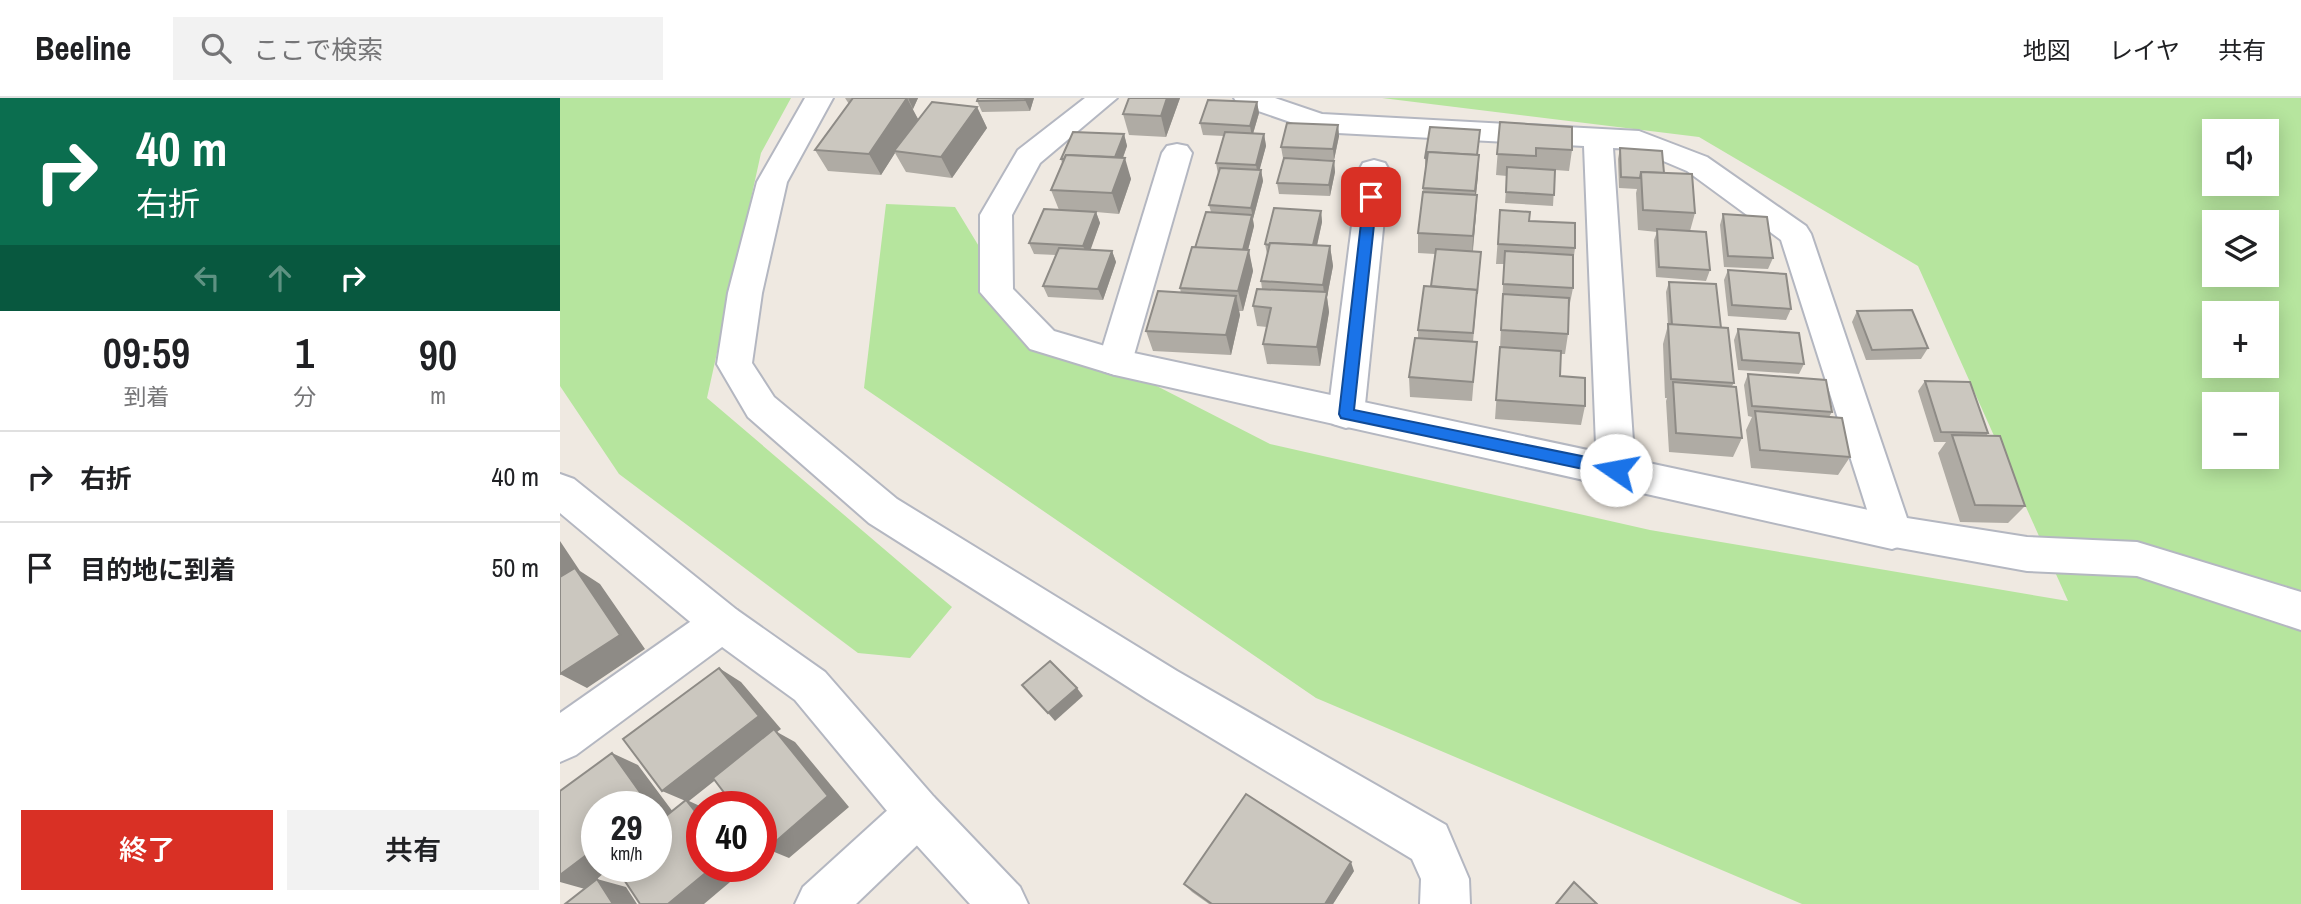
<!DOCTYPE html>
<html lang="ja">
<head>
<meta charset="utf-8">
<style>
  body { margin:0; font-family:"Archivo Narrow","Noto Sans JP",sans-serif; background:#f2f2f2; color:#202124; height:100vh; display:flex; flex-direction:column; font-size:26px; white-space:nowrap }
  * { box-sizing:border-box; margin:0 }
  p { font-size:23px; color:#757577 }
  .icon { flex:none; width:38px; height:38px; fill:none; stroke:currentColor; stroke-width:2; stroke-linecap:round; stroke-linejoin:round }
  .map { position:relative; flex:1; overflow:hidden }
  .panel { display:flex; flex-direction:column; background:#fff; width:560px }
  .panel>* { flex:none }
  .banner { background:#0b6e4f; color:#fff; overflow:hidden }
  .controls { position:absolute; left:1642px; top:21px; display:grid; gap:14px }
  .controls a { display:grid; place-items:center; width:77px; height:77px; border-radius:0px; background:#fff; box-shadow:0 4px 18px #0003; font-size:35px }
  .speed { position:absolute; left:21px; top:693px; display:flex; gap:14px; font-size:35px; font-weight:700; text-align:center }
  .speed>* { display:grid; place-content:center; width:91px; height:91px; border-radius:50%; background:#fff; box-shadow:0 4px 18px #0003; line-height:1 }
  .speed small { font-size:18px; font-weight:400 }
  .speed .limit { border:10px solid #d22; background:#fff; color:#111 }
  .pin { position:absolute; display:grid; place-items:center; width:60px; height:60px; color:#fff; margin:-30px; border-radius:14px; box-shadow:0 4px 10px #0006 }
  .me { position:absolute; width:77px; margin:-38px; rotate:282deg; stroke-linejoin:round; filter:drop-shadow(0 0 5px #0008) }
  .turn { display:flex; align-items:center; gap:24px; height:147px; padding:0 21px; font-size:32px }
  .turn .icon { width:91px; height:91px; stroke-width:2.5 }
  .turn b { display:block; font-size:49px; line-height:60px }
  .lanes { display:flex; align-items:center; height:66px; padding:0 21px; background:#0003; justify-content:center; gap:35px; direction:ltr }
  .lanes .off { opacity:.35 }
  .eta { display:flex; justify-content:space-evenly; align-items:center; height:119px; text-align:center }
  .eta b { font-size:42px; font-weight:600; line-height:49px }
  .button { display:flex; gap:14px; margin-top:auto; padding:14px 21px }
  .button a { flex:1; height:80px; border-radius:0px; background:#d93025; color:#fff; font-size:28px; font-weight:600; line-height:80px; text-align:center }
  .button a+a { background:#f2f2f2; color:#202124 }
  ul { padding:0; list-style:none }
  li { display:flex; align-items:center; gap:21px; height:91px; padding:0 21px; border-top:2px solid #e0e0e0 }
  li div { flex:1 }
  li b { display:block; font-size:26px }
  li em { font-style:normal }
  header { display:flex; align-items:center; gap:42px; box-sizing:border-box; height:98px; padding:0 35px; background:#fff; border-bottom:2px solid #e0e0e0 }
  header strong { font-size:33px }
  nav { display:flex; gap:38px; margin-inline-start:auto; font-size:24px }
  .search { width:490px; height:63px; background:#f2f2f2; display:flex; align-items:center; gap:18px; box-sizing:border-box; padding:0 24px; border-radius:0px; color:#757577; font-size:26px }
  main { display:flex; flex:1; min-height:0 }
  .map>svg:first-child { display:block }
  .green { fill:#b6e59e; fill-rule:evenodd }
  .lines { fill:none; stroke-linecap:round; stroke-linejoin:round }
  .street-casing { stroke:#b4b7c1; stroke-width:4 }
  .secondary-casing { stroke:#b4b7c1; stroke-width:4 }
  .street { fill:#fff; fill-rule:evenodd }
  .secondary { fill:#fff; fill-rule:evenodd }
  .wall { fill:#afaba4 }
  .shaded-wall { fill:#8e8b86 }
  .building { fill:#cbc7bf; stroke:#8e8b86; stroke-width:2 }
  .route { fill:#1a73e8; stroke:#114b97; stroke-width:2 }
</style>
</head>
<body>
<header>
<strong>Beeline</strong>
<div class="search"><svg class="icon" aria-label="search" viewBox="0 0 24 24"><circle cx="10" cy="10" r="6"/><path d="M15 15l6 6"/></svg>ここで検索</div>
<nav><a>地図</a><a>レイヤ</a><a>共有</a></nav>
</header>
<main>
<section class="panel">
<div class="banner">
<div class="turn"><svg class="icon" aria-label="right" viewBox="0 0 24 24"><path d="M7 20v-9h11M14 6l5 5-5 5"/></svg><div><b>40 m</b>右折</div></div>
<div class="lanes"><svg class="icon off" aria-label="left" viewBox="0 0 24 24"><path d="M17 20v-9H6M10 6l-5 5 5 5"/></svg><svg class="icon off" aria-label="ahead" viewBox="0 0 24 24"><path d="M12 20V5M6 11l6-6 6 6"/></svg><svg class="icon" aria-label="right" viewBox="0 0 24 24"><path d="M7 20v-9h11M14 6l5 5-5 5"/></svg></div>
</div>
<div class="eta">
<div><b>09:59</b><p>到着</p></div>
<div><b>1</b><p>分</p></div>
<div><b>90</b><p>m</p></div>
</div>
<ul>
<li><svg class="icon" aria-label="right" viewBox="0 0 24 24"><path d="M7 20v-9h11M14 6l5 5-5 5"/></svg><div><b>右折</b></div><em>40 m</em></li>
<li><svg class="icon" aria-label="arrive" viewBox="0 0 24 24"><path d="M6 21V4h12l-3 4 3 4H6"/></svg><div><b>目的地に到着</b></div><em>50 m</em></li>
</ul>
<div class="button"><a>終了</a><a>共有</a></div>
</section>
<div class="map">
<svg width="1741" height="806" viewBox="0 0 1741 806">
  <rect width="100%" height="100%" fill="#efe9e1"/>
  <!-- green -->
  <g class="green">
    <path d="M0,0h231l-30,55 -54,245 245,209 -42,51 -52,-5 -239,-179 -59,-88z"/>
    <path d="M822,0h919v806h-499l-486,-206 -452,-310 22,-184 69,3 67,110 248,127 380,86 418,71 -150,-335 -219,-129zM1654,33h52v53h-52zM1654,124h52v53h-52zM1654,215h52v53h-52zM1654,306h52v53h-52z"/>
  </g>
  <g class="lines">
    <defs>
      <g id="street">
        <path d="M674,0h41l47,16 317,17 68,26 99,69 5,8 96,284 120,19 110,5 164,50v38l-164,-54 -110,-5 -149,-27 -97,-304 -94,-69 -52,-22 -22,-1 22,322 -6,11 -13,4 -13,-4 -6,-11 -13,-324 -265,-14 -81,-28z"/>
        <path d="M617,46l10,2 5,7 -60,209 -5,9 -12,4 -12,-4 -5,-9 64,-209 5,-7z"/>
        <path d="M814,62l11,3 4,7 -25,244 -5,10 -13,4 -13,-4 -5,-10 31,-244 4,-7z"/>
        <path d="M162,506l15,6 6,13 -6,13 -161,119 -16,7v-49l147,-103z"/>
        <path d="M358,692l16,7 7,16 -7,16 -78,75h-61l8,-17 99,-90z"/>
      </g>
      <g id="secondary">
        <path d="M245,0h28l-46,84 -25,111 -10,70 22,34 123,102 280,172 269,154 23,54 1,25h-50l1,-25 -9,-20 -265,-160 -278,-176 -121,-106 -31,-53 11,-71 29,-111z"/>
        <path d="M525,0h32l-77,65 -28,52 1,74 41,42 61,18 777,166 14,5 6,12 -6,12 -14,5 -777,-174 -85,-26 -50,-57v-77l38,-65z"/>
        <path d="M0,376l14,5 163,131 88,62 109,125 86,90 8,17h-58l-68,-75 -107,-129 -88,-64 -147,-123z"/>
      </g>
    </defs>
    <!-- street casing -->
    <use href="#street" class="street-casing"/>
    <!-- secondary casing -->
    <use href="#secondary" class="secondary-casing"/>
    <!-- street -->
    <use href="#street" class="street"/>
    <!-- secondary -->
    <use href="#secondary" class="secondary"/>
  </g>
  <!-- wall -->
  <g class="wall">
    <path d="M285,0h73l-5,11h-1l6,10 -8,12 67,-24 10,21 -35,50 -46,-6 -11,-19 -14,22 -53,-4 -13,-21 34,-46z"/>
    <path d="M418,0h56l-4,13 -48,1 -5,-11z"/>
    <path d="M569,0h51l-14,39 -37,-2 -6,-21z"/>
    <path d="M697,4l2,11 -6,21h11l2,12 -7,24h2l2,11 -10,38 1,7 -6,24 5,21 -10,40h-4l1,4 -9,40 -78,-4 -7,-20 35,-38 -1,-5 15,-40 16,-36 -2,-7 9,-31 -2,-11 8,-27 -21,-1 -3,-12z"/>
    <path d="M940,24l72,28 -3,21 -14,-1 -2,36 -48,-3 2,-27 -11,-1z"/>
    <path d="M778,27l1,11 -5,24 -51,-2 -2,-11z"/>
    <path d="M920,32l-3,25 1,21 -2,19h1l-1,20 -3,36 8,1 -8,90h4l-5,59 -62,-4 -1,-20 9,-39v-8l13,-44 4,-32 -17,-1v-20l7,-63v-12z"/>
    <path d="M564,36l3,12 -4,12 8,21 -12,35 -23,-2 4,11 -10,27 22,1 4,11 -13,38 -55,-3 -5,-11 13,-31 -22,-1 -5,-11 30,-33 -8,-20 11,-27 -1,-4z"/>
    <path d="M1060,50l44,25 31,40 -5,18 20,39 -4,11 -50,-4 -2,-37 3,-8 -19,-2 -2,-37 1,-4 -18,-1 -1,-29z"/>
    <path d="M774,63l1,11 -5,24 -51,-2 -2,-11z"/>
    <path d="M940,112l29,11 46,27 -2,15v25l-4,20 -1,26 -3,20h-4l-1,22 25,30 -4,19 -86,-6 5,-70 4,-85h-8z"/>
    <path d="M761,113l1,11 -5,24h13l3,20 -6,31 2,15 -9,54 -53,-2 -4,-20 4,-17 -10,-1 -4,-20 9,-17 -1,-8 6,-27 -2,-10z"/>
    <path d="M1163,116l50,44 -5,11 -44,-2 -4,-42z"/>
    <path d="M1168,172l63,39 -5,11 -58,-4 -4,-36z"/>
    <path d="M1109,184l52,46 13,55 -2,3 10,52 -9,19 -64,-5 -3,-51 1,-3h-2l-2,-54 5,-19 -2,-33z"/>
    <path d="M1297,213l71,37 -7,11 -55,1 -14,-38z"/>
    <path d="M1178,231l66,35 -5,10 -61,-4 -4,-30z"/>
    <path d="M1188,276l84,38 -3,5 21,40 -12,18 -87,-7 -5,-38 6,-13 -4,-1 -4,-31z"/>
    <path d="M1365,283l63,52 -1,2 38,71 -17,17 -48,-1 -22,-69 8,-11h-12l-16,-51z"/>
    <path d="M794,773l-21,33h-124l-17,-12 -8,-8z"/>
  </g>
  <!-- shaded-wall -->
  <g class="shaded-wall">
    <path d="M347,0l11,21 -22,32h-2l1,2 -14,22 -12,-21z"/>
    <path d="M348,0h10l-5,11z"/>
    <path d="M466,0h8l-4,13 -5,-11z"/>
    <path d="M607,0h13l-14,39 -5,-21z"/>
    <path d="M697,4l2,11 -7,24 -2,-11z"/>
    <path d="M417,9l10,21 -35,50 -11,-21z"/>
    <path d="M778,27l1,11 -5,24 -1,-11z"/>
    <path d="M564,36l3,12 -10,27 -3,-11z"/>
    <path d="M704,36l2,12 -8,30 -2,-11z"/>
    <path d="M919,57l-1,21 -4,36 1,-21z"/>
    <path d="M565,60l6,21 -12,35 -7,-21z"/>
    <path d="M774,63l1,11 -5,24 -1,-11z"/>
    <path d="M701,72l2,11 -10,38 -2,-11z"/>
    <path d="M917,97l-1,20 -4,42 1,-21z"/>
    <path d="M761,113l1,11 -8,36 -1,-11z"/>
    <path d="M536,114l4,11 -12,34 -5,-11z"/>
    <path d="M692,117l2,11 -9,36 -2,-11z"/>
    <path d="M770,148l3,20 -6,31 2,15 -9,54 -3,-19 8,-47 -2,-15z"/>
    <path d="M689,152l4,21 -10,40 -5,-20z"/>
    <path d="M552,153l4,11 -13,38 -5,-11z"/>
    <path d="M676,198l4,19 -9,40 -5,-20z"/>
    <path d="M0,443l20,30 20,13 45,65 -58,39 -27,-14z"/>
    <path d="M159,570l22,14 40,47 -4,3 18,10 54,65 -60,51 -22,-9 9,-117 -87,69 13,6v13l-14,-18 -26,-11z"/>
    <path d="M517,590l6,8 -28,25 -7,-8z"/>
    <path d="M52,655l26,12 38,51 -20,15v-24h-9z"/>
    <path d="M37,749v19h15l-15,13 29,8 11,17h-24l-28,-15 -25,-7v-7z"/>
    <path d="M791,764l3,9 -21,33h-8z"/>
    <path d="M154,768h35l-45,38h-36z"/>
  </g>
  <!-- building -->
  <g class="building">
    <path d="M293,0h54l-38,56 -54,-4z"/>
    <path d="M418,0h48l-1,2 -48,1z"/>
    <path d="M569,0h38l-6,18 -38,-2z"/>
    <path d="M648,2l49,2 -7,24 -50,-3z"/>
    <path d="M372,4l45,5 -36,50 -47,-6z"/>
    <path d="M940,24l72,5v23l-36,-2v8l-39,-2z"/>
    <path d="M727,25l51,2 -5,24 -52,-2z"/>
    <path d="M870,29l50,3 -3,25 -49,-3 -1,7 -2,-1z"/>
    <path d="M513,34l51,2 -9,23 -49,-2 -2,4h-3z"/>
    <path d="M665,34l39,2 -8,31 -40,-2z"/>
    <path d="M1060,50l42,3 2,22 -23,-1 -1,6 -19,-1z"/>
    <path d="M868,54l51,3 -4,36 -52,-3z"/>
    <path d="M506,57l59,3 -13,35 -61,-3z"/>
    <path d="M724,60l50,3 -5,24 -52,-2z"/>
    <path d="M947,69l48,3 -1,25 -48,-3z"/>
    <path d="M660,70l41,2 -10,38 -42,-3z"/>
    <path d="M1081,74l51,2 3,39 -52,-3z"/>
    <path d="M863,94l54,3 -4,41 -55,-3z"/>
    <path d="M714,110l47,3 -8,34 -43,-2 -1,2 -4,-1z"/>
    <path d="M484,111l52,3 -13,34 -54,-3z"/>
    <path d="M940,112l30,2 -1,9 46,2v25l-77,-4z"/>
    <path d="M646,114l46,3 -9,35 -48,-2z"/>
    <path d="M1163,116l44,3 6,41 -45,-2z"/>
    <path d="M1097,131l49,3 4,38 -51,-3z"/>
    <path d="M710,145l60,3 -7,39 -62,-4z"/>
    <path d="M632,149l57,3 -11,41 -58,-3z"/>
    <path d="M499,150l53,3 -14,38 -55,-3z"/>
    <path d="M876,151l45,3 -4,42v-4l-46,-4z"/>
    <path d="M945,153l68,4v33l-70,-4z"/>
    <path d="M1168,172l58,4 5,35 -59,-4z"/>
    <path d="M1109,184l47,2 5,44 -49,-3z"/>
    <path d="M864,188l53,4 -4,43 -55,-3z"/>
    <path d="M697,191l70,3 -10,55 -54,-3 8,-36 -18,-2z"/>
    <path d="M598,193l78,5 -10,39 -80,-4z"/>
    <path d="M943,196l66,4 -1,36 -67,-4z"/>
    <path d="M1352,212l16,38 -56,2 -15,-39z"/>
    <path d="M1108,226l60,4 6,55 -63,-4z"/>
    <path d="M1178,231l61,4 5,31 -62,-4z"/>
    <path d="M855,240l62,4 -4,40 -64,-5z"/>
    <path d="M940,249l61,4 -1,25 25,2v28l-89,-6z"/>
    <path d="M1188,276l78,6 6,32 -80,-6z"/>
    <path d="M1365,283l45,1 18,51 -47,-1z"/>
    <path d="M1113,284l63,5 6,51 -66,-5z"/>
    <path d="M1195,313l87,7 8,39 -90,-7z"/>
    <path d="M1392,337l48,1 25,70 -50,-1z"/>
    <path d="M15,470l45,67 -60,39v-97z"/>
    <path d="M490,563l27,27 -29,25 -26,-28z"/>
    <path d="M159,570l40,48 -97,75 -39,-52z"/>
    <path d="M214,631l54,67 -61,53 -6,-7v-35h-26l-22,-29z"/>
    <path d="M52,655l37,52 -2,2h-50v40l-37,28v-84z"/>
    <path d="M686,696l105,68 -26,42h-113l-28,-20z"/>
    <path d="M126,702l16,20v46h12l-46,38h-28l-25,-38h41v-42z"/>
    <path d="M37,781l16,25h-48z"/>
    <path d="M1014,784l23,22h-41z"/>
  </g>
  <!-- route -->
  <path class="route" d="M811,95l6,4 -23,213 262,53 6,2v9l-6,2 -275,-58 -2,-4 25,-217z"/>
</svg>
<div class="controls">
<a><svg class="icon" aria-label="sound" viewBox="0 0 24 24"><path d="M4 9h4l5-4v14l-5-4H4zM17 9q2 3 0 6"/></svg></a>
<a><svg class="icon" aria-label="layers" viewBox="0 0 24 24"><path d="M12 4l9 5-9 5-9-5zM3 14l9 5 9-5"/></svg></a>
<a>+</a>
<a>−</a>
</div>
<div class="speed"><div>29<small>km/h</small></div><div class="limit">40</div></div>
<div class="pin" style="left:811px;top:99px;background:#d93025"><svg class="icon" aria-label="arrive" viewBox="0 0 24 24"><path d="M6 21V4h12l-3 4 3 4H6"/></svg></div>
<svg class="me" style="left:1056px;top:372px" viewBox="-20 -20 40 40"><circle r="19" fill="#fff"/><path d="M0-13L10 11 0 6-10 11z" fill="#1a73e8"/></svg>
</div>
</main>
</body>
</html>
